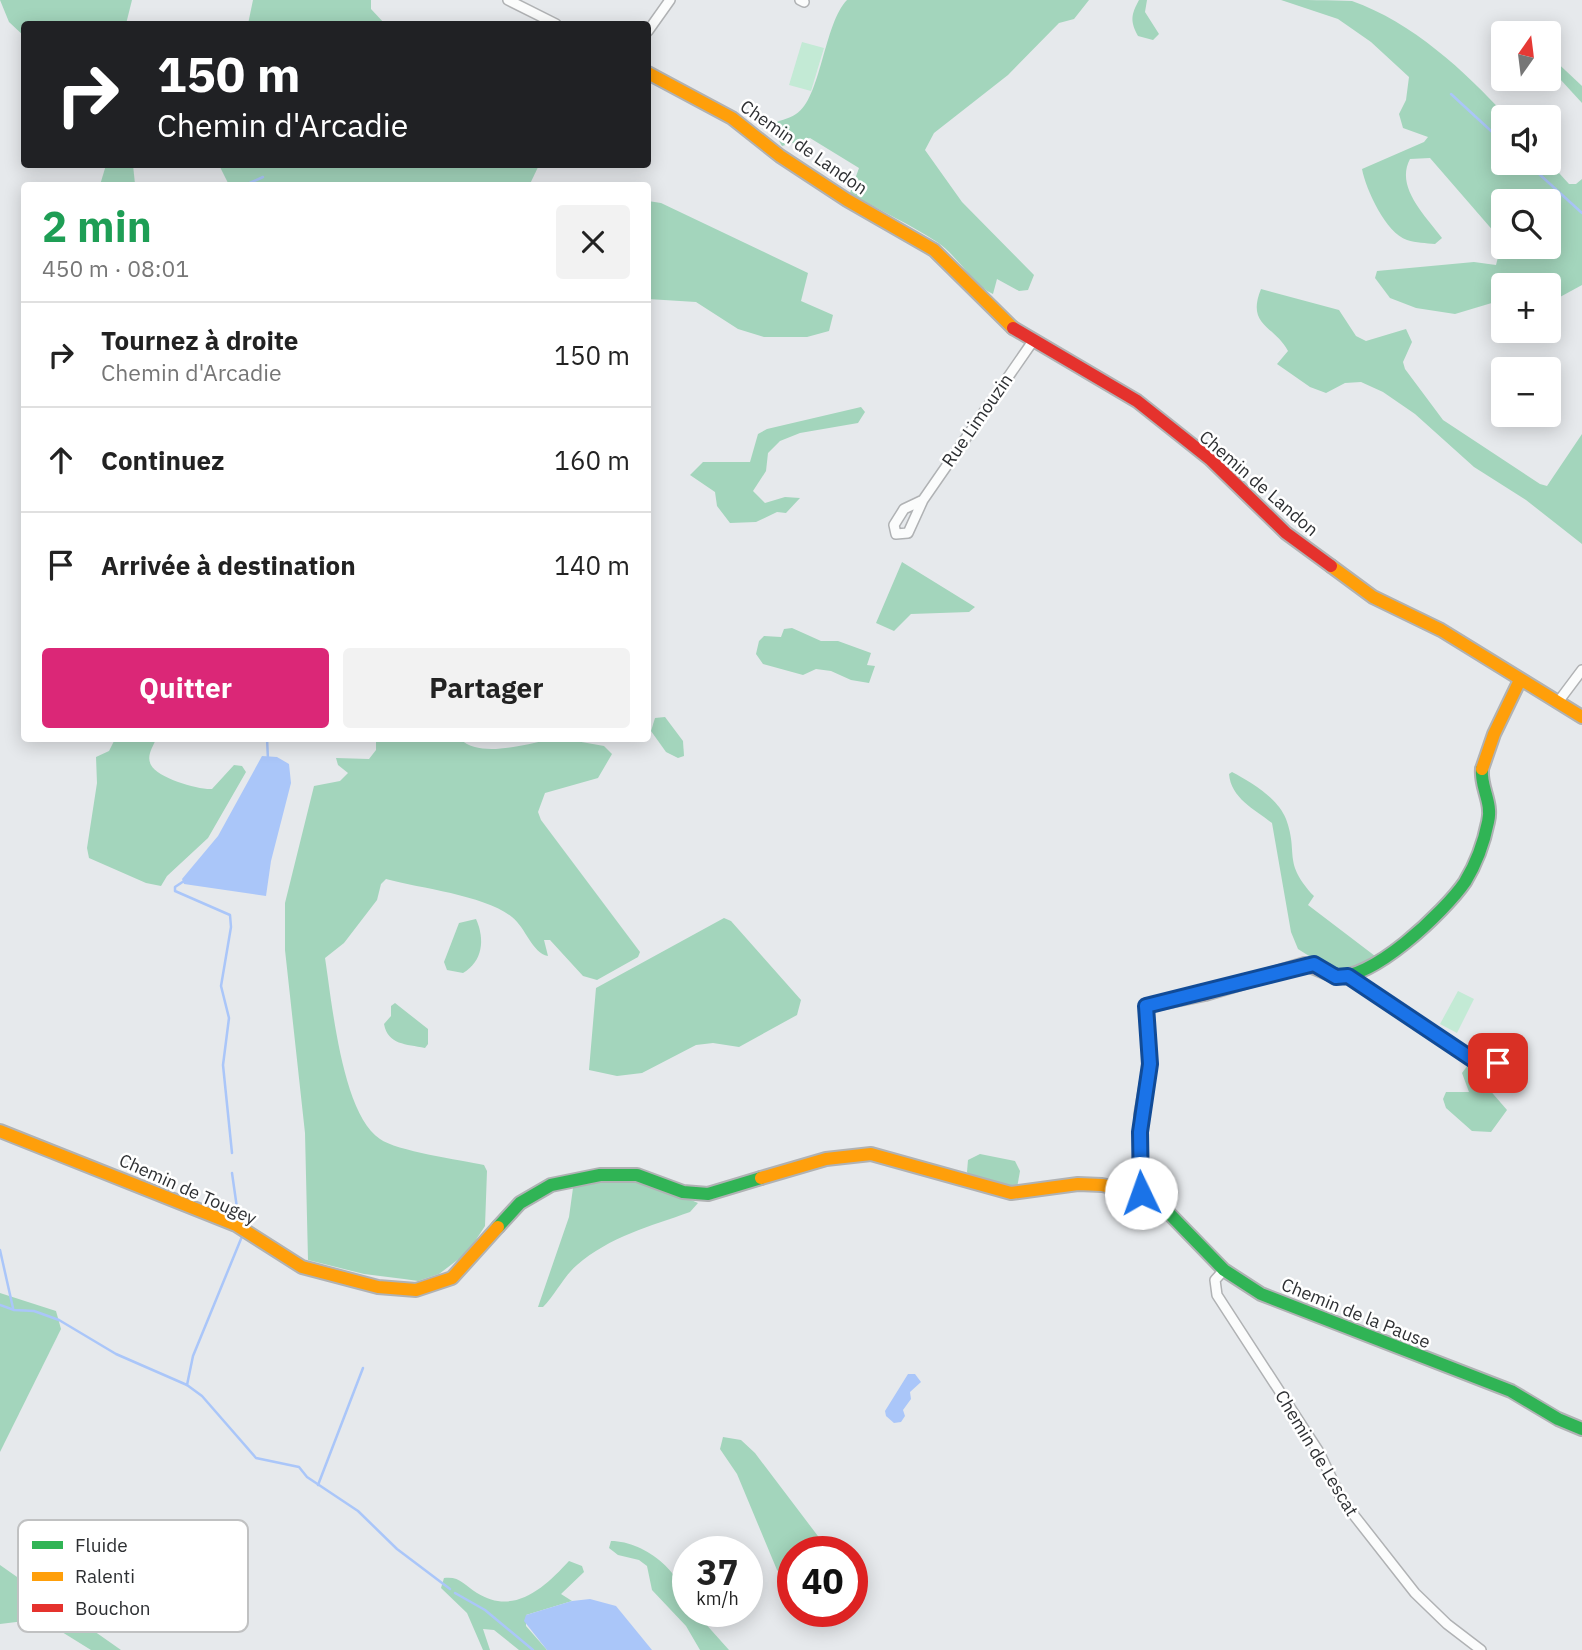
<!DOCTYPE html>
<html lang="fr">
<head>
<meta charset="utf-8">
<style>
  body { margin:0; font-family:"IBM Plex Sans",sans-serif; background:#f2f2f2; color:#222; height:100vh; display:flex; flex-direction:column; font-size:26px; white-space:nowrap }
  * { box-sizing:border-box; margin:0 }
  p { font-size:23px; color:#767676 }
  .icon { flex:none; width:38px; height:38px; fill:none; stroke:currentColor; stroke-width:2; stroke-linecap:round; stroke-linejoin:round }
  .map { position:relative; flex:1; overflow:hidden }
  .details { position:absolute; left:21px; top:182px; width:630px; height:560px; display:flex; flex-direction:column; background:#fff; border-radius:7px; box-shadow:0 4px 18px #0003 }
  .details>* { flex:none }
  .hud { position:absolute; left:21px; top:21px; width:630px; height:147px; border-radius:7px; box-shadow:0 4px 18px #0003; background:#202124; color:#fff; overflow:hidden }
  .needle { width:46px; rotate:14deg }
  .tools { position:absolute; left:1491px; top:21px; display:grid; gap:14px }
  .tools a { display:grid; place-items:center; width:70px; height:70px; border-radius:7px; background:#fff; box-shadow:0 4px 18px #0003; font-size:35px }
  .speed { position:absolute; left:672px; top:1536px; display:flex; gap:14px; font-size:35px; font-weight:700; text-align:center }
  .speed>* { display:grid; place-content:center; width:91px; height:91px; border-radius:50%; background:#fff; box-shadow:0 4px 18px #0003; line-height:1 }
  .speed small { font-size:18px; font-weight:400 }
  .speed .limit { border:10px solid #d22; background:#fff; color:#111 }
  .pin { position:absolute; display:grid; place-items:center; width:60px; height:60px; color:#fff; margin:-30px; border-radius:14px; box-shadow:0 4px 10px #0006 }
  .me { position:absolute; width:77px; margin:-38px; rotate:357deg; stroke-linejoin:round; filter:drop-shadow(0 0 5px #0008) }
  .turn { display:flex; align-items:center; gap:24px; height:147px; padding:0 21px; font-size:32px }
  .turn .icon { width:91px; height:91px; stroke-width:2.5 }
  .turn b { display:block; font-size:49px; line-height:60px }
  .round { display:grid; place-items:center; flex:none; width:74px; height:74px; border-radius:7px; background:#f2f2f2 }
  .head { display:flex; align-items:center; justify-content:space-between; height:119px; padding:0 21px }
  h1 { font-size:42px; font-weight:700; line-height:52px; color:#1e9e55 }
  .action { display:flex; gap:14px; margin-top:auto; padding:14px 21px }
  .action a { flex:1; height:80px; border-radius:7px; background:#db2777; color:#fff; font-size:28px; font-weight:700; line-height:80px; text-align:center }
  .action a+a { background:#f2f2f2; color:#222 }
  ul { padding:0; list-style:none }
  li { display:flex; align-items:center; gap:21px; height:105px; padding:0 21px; border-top:2px solid #e0e0e0 }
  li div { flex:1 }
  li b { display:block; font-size:26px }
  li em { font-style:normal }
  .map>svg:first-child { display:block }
  .green { fill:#c3ead5 }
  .forest { fill:#a3d5bc; fill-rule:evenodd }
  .water { fill:#aac6f9 }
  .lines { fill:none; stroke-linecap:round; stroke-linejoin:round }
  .stream { stroke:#aac6f9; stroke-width:2.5 }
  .street-casing { stroke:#b0b2b4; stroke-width:12 }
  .fast-casing { stroke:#b0b2b4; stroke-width:16 }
  .slow-casing { stroke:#b0b2b4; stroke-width:16 }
  .jam-casing { stroke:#b0b2b4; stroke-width:16 }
  .street { stroke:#fbfcfc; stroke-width:9 }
  .fast { stroke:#30b455; stroke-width:12 }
  .slow { stroke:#ff9f0a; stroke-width:12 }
  .jam { stroke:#e5322d; stroke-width:12 }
  .route-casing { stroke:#114b97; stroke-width:18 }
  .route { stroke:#1a73e8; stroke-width:12 }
  .labels { text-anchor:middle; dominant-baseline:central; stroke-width:5; stroke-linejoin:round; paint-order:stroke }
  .street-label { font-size:18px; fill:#2e3033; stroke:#fff }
  .key { fill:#fff; stroke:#c0c1c2; stroke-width:2 }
  .key-label { font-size:19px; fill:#2e3033 }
</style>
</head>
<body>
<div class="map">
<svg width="1582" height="1650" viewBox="0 0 1582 1650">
  <rect width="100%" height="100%" fill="#e6e9ec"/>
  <!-- green -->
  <g class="green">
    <path d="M802,42l22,6 -13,43 -22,-6z"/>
    <path d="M1458,991l16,8 -17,34 -17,-9z"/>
  </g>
  <!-- forest -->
  <g class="forest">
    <path d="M0,0h132l-6,24h-102v12l-15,-14z"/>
    <path d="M253,0h118v9l14,15h-137z"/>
    <path d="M847,0h242l-15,19 -15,4 -51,52 -74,58 -9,17 37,52 72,73 -6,15 -9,1 -22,-12 -4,15c-19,-8 -36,-39 -56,-52 -27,-18 -59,-32 -87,-49l9,-25 -49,-30 -28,8 -12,-22c8,-3 19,-5 26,-10 25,-15 28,-91 51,-114z"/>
    <path d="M1139,0h8l-2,12 14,22 -6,6 -15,-4c-8,-15 -7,-21 1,-36z"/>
    <path d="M1281,0c21,0 51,0 71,1 60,21 113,70 155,116h-4v46l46,-1 20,22h7l6,-5v106l-33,18v-18h-46v19l-8,-2 -40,12 -39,-6 -26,-10 -15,-20 2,-7 97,-9 22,3 6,-24 -72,-83 -20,1c-15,28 15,56 32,79l-7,6c-9,-1 -19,-1 -28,-4 -21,-7 -41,-50 -45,-71l62,-27 4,-5 -25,-9 -4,-14 7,-14 3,-23 -38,-35 -33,-23zM1503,201h46v46h-46z"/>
    <path d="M1549,55l33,31v17l-33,-36z"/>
    <path d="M106,165h27l2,19 -35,1z"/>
    <path d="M219,165v-1l320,1 -10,21 -300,-1z"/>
    <path d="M648,201l13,2 147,70 -7,28 32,14 -4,16 -22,6h-43l-26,-8 -42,-27 -48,-3z"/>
    <path d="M1261,289l78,21 17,26 10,5 40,-12 6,13 -9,20 2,7 38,51 97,64 7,2 35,-52v110l-56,-44 -52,-33 -59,-53 -32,-22 -22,-10 -16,1 -19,10 -16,-6 -33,-23 11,-13c-14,-26 -42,-25 -27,-62z"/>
    <path d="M861,407l4,5 -7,11 -58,10 -20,8 -12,12 -2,18 -13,20 12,12 20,-6 15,1 -14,15 -9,-1 -21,10 -26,1 -13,-17 -2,-14 -25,-17 13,-13h47l8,-28 9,-5z"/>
    <path d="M902,562l73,45 -6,5 -58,2 -17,17 -18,-8z"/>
    <path d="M792,628l29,13h17l33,12 -4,12 8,1 -6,17 -18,-3 -20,-9 -15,-2 -13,6 -40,-11 -7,-10 3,-13 5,-5 17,1 3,-8z"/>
    <path d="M665,717l18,24 1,15 -6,2 -12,-6 -15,-21 4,-13z"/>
    <path d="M559,738l45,8 8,8 -14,24 -53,15 -7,19 3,8 99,132 -2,5 -41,23 -14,-4 -33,-36h-6l4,16c-16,-3 -22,-28 -36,-39 -28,-22 -89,-28 -126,-38l-5,5 -4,16 -33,43 -19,15c7,44 17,156 55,181 16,12 81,21 104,26l3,6 -2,55 -17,26 -29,22 -21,7 -14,-2 -40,-5 -56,-14 -3,-127 -20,-183v-47l29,-117 26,-5 8,-8 -10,-8 -2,-7 33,1 7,-9v-11h84c22,21 71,3 99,-1z"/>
    <path d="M115,739h41c-3,8 -10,17 -5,26 6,13 48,25 61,24l22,-24 8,1 4,6 -38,66 -41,38 -6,10 -15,-3 -57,-25 -2,-10 10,-65 -1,-26 13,-6z"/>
    <path d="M1232,772c19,10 46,26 54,47 13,35 -4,43 28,77l-6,9 67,51 -36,19 -41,-26 -7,-17 -19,-109c-18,-14 -41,-25 -43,-49z"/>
    <path d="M724,918l7,3 70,79 -4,15 -58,32 -26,-4 -17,2 -54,28 -25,3 -28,-6 7,-82z"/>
    <path d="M476,919c9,20 7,42 -13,54l-16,-3 -3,-8 15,-39z"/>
    <path d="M395,1003l33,26v15l-3,4c-19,-4 -37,-3 -41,-24l7,-8v-10z"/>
    <path d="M1468,1065l39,45 -16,22 -19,-1 -26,-23 -3,-9 3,-7h23l-7,-19z"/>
    <path d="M980,1154l35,7 5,10 -3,17 -45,-10 -5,-6 1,-12z"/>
    <path d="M631,1179l18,3 49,21 -8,9c-39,14 -81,25 -113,53 -13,11 -22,30 -34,42h-5l31,-90 4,-29 27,-8z"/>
    <path d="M0,1293l56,18 5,18 -61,123z"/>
    <path d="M723,1437l18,3 14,13 75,99h-37v33l-16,-15 -40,-96 -17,-25z"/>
    <path d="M611,1541c35,0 77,35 77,71h7l34,38h-29l-14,-24 -34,-36 -5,-24 -8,-6 -21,-5 -9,-7z"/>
    <path d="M569,1561l13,5 2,6 -23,22 11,7 -46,14v11l21,24h-28l-25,-20 -11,-1 7,21h-7l-16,-37 -26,-25 3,-10c16,-2 20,7 33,15 37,23 67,-5 92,-32z"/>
    <path d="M0,1565l121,85h-30l-50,-31 -41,5z"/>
  </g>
  <!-- water -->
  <g class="water">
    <path d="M262,756l15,1 12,7 2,19 -20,78 -5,35 -82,-12 -2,-5 36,-43z"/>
    <path d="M908,1374h7l6,8 -11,10 1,7 -8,11 2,6 -4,6 -7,1 -8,-7 -1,-5z"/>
    <path d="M590,1599l26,7 36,44h-105l-23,-29 2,-6 46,-14z"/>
  </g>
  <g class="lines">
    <!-- stream -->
    <g class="stream">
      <path d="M1451,94l52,48"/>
      <path d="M1527,163l55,50"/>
      <path d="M243,186l20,-9"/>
      <path d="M267,738l1,22"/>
      <path d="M184,881l-9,6v4l55,24 1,12 -10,59 8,32 -6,47 9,88"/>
      <path d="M232,1173l7,49"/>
      <path d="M0,1250l13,58"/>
      <path d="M0,1305l14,5 20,1 25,9 57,34 71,31 15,11 54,62 43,9 8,10 51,34 39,38 53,40"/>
      <path d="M187,1385l6,-29 50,-122"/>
      <path d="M318,1485l45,-117"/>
      <path d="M455,1593l30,17 48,40"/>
    </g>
    <defs>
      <g id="street">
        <path d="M508,0l48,24"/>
        <path d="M800,0l4,2"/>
        <path d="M648,31l22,-31"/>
        <path d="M923,500l-15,33 -12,1 -2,-9 10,-16 19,-9 110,-159"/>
        <path d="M1558,702l24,-32"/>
        <path d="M1348,976l130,87h20"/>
        <path d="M1224,1270l-9,10 2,15 102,157 22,46 12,16 62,79 32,31 34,26"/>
      </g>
      <g id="fast">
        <path d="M1332,975c36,11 114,-65 133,-93 11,-18 19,-40 23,-60 5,-19 -8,-35 -6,-53"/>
        <path d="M1141,1193l17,9 66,68 37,24 250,97 47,28 24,10"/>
        <path d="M498,1227l22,-24 31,-18 49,-10h37l46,17 25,2 53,-16"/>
      </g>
      <g id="slow">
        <path d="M648,73l84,45 48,38 67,44 87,50 79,78"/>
        <path d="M1331,566l42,31 68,33 141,87"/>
        <path d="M1482,769l12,-35 26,-54"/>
        <path d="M0,1131l236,94 66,42 76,20 38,3 36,-12 46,-51"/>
        <path d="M761,1178l65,-19 45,-5 140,39 67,-9 24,1 39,8"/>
      </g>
      <g id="jam">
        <path d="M1013,328l124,73 73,58 76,74 45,33"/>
        <path d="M1141,1193v-78l9,-51 -4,-58 59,-12 100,-30 27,11"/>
      </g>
    </defs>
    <!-- street casing -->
    <use href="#street" class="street-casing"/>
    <!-- fast casing -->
    <use href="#fast" class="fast-casing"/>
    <!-- slow casing -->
    <use href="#slow" class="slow-casing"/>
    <!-- jam casing -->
    <use href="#jam" class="jam-casing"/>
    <!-- street -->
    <use href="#street" class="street"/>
    <!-- fast -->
    <use href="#fast" class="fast"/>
    <!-- slow -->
    <use href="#slow" class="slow"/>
    <!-- jam -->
    <use href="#jam" class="jam"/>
  </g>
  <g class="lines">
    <defs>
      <path id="route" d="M1141,1193l-1,-61 10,-68 -4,-58 168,-42 22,13 12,-1 130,87h20"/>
    </defs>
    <!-- route casing -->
    <use href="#route" class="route-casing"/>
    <!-- route -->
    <use href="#route" class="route"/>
  </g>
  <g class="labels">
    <!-- street labels -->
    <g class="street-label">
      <text transform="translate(804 147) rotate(35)">Chemin de Landon</text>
      <text transform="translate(977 420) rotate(-55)">Rue Limouzin</text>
      <text transform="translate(1259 483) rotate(41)">Chemin de Landon</text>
      <text transform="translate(188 1189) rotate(24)">Chemin de Tougey</text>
      <text transform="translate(1356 1313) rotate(22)">Chemin de la Pause</text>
      <text transform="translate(1317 1453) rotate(59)">Chemin de Lescat</text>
    </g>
  </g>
  <!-- legend -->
  <rect x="18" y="1520" width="230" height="112" rx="10" class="key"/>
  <rect x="32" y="1541" width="31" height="8" fill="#30b455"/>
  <rect x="32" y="1572" width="31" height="9" fill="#ff9f0a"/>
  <rect x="32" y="1604" width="31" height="8" fill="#e5322d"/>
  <g class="key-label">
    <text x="75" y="1552">Fluide</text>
    <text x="75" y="1583">Ralenti</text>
    <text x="75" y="1615">Bouchon</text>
  </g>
</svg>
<div class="tools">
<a><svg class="needle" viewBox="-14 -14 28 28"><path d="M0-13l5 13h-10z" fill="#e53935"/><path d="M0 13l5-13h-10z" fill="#767676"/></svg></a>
<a><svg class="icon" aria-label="sound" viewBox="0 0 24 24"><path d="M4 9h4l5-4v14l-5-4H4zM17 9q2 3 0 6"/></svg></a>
<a><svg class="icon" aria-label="search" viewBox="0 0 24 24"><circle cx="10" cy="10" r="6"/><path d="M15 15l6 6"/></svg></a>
<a>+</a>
<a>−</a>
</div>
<div class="speed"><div>37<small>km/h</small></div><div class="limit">40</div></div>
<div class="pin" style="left:1498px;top:1063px;background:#d93025"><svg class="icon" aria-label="arrive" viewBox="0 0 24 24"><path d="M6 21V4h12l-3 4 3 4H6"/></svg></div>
<svg class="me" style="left:1141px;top:1193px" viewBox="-20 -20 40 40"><circle r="19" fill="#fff"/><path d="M0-13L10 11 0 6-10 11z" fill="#1a73e8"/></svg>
<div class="hud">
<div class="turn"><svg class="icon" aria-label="right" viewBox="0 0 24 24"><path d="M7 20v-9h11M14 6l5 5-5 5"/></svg><div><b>150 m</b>Chemin d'Arcadie</div></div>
</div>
<section class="details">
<div class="head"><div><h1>2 min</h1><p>450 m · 08:01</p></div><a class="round"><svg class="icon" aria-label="close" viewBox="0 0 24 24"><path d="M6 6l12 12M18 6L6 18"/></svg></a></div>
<ul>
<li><svg class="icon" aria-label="right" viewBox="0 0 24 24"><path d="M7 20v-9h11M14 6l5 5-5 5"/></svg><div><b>Tournez à droite</b><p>Chemin d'Arcadie</p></div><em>150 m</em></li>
<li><svg class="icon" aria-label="ahead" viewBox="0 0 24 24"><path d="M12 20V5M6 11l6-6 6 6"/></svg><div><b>Continuez</b></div><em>160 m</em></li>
<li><svg class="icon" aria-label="arrive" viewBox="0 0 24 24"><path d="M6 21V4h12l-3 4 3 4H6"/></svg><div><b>Arrivée à destination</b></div><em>140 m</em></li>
</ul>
<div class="action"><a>Quitter</a><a>Partager</a></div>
</section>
</div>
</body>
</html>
